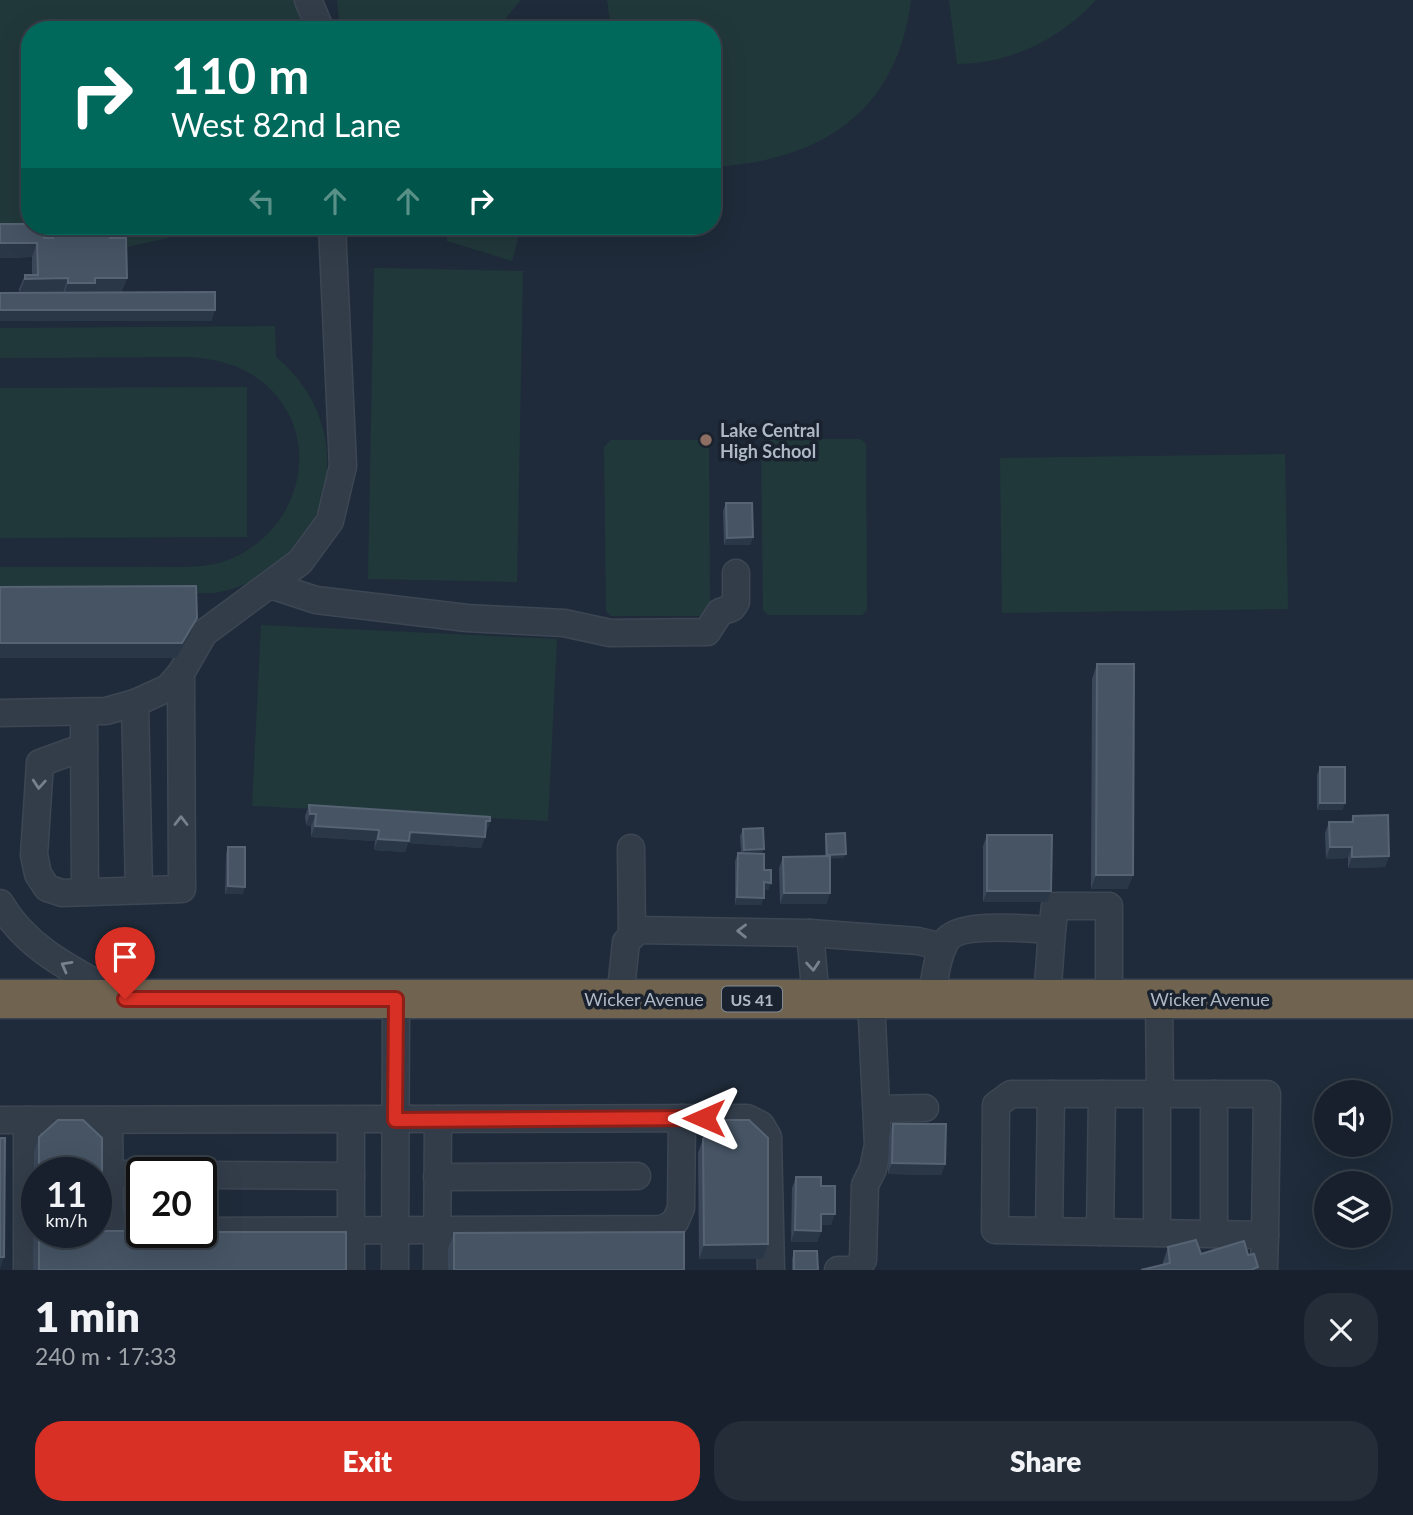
<!DOCTYPE html>
<html lang="en">
<head>
<meta charset="utf-8">
<style>
  body { margin:0; font-family:Lato,sans-serif; background:#242d38; color:#f1f3f6; height:100vh; display:flex; flex-direction:column; font-size:26px; white-space:nowrap }
  * { box-sizing:border-box; margin:0 }
  p { font-size:23px; color:#9ea3a9 }
  .icon { flex:none; width:38px; height:38px; fill:none; stroke:currentColor; stroke-width:2; stroke-linecap:round; stroke-linejoin:round }
  .map { position:relative; height:1270px; overflow:hidden }
  .sheet { display:flex; flex-direction:column; background:#17202c; flex:1 }
  .sheet>* { flex:none }
  .guide { position:absolute; left:21px; top:21px; width:700px; height:214px; border-radius:28px; box-shadow:0 7px 28px #0002,0 0 0 2px #363e48; background:#00695c; color:#fff; overflow:hidden }
  .controls { position:absolute; left:1314px; top:1080px; display:grid; gap:14px }
  .controls a { display:grid; place-items:center; width:77px; height:77px; border-radius:50%; background:#17202c; box-shadow:0 7px 28px #0002,0 0 0 2px #363e48; font-size:35px }
  .speed { position:absolute; left:21px; top:1157px; display:flex; gap:14px; font-size:35px; font-weight:700; text-align:center }
  .speed>* { display:grid; place-content:center; width:91px; height:91px; border-radius:50%; background:#17202c; box-shadow:0 7px 28px #0002,0 0 0 2px #363e48; line-height:1 }
  .speed small { font-size:18px; font-weight:400 }
  .speed .limit { border:4px solid #111; border-radius:10px; background:#fff; color:#111 }
  .pin { position:absolute; display:grid; place-items:center; width:60px; height:60px; color:#fff; margin:-72px -30px; border-radius:50% 50% 50% 0; rotate:-45deg; box-shadow:0 0 7px #0007 }
  .pin .icon { rotate:45deg }
  .me { position:absolute; width:77px; margin:-38px; rotate:270deg; stroke-linejoin:round; filter:drop-shadow(0 0 5px #0008) }
  .turn { display:flex; align-items:center; gap:24px; height:147px; padding:0 35px; font-size:32px }
  .turn .icon { width:91px; height:91px; stroke-width:2.5 }
  .turn b { display:block; font-size:49px; line-height:60px }
  .lanes { display:flex; align-items:center; height:66px; padding:0 35px; background:#0003; justify-content:center; gap:35px; direction:ltr }
  .lanes .off { opacity:.35 }
  .round { display:grid; place-items:center; flex:none; width:74px; height:74px; border-radius:28px; background:#242d38 }
  .overview { display:flex; align-items:center; justify-content:space-between; height:119px; padding:0 35px }
  h1 { font-size:42px; font-weight:800; line-height:52px }
  .button { display:flex; gap:14px; margin-top:auto; padding:14px 35px }
  .button a { flex:1; height:80px; border-radius:28px; background:#d93025; color:#fff; font-size:28px; font-weight:800; line-height:80px; text-align:center }
  .button a+a { background:#242d38; color:#f1f3f6 }
  .map>svg:first-child { display:block }
  .green { fill:#21383b }
  .lines { fill:none; stroke-linecap:round; stroke-linejoin:round }
  .minor-casing { stroke:#3d4653; stroke-width:29 }
  .highway-casing { stroke:#3b4551; stroke-width:41 }
  .minor { stroke:#333d4a; stroke-width:26 }
  .highway { stroke:#706350; stroke-width:38 }
  .wall { fill:#3a4758; fill-rule:evenodd }
  .shaded-wall { fill:#2a3747 }
  .building { fill:#465464; stroke:#566373; stroke-width:2 }
  .oneway { stroke:#77818e }
  .route-casing { stroke:#8d1f18; stroke-width:18 }
  .route { stroke:#d93025; stroke-width:12 }
  .education-dot { fill:#8d6e63; stroke:#19222e; stroke-width:2.5 }
  .labels { text-anchor:middle; dominant-baseline:central; stroke-width:7; stroke-linejoin:round; paint-order:stroke }
  .shield { fill:#19222e; stroke:#818b98; stroke-width:2 }
  .shield-label { font-size:16px; font-weight:bold; fill:#aeb8c6 }
  .poi-label { font-size:18px; font-weight:bold; fill:#aeb8c6; stroke:#19222e; text-anchor:start }
  .street-label { font-size:18px; fill:#aeb8c6; stroke:#19222e }
</style>
</head>
<body>
<div class="map">
<svg width="1413" height="1270" viewBox="0 0 1413 1270">
  <rect width="100%" height="100%" fill="#1f2b3a"/>
  <!-- green -->
  <g class="green">
    <path d="M0,0h294l10,30h-274v196h135l3,12 -59,13 -109,-12z"/>
    <path d="M337,0h184l-25,30h-156z"/>
    <path d="M607,0h304c-14,113 -91,161 -199,167v-137h-101z"/>
    <path d="M949,0h147c-37,40 -84,63 -139,64z"/>
    <path d="M486,226h29l3,13 -6,22 -65,-20v-4z"/>
    <path d="M374,268l149,3 -6,311 -149,-3z"/>
    <path d="M275,326l1,31c91,75 55,215 -62,236l-214,2v-28c46,0 92,0 139,0 30,-1 66,4 94,-9 76,-34 93,-138 18,-184 -20,-12 -39,-15 -61,-17l-190,1v-30z"/>
    <path d="M247,387v150l-247,1v-150z"/>
    <path d="M768,439h92l6,5 1,166 -5,5h-94l-5,-5 -2,-164z"/>
    <path d="M611,440h92l6,6 1,165 -5,5h-94l-5,-5 -2,-164z"/>
    <path d="M1285,454l3,155 -286,4 -2,-155z"/>
    <path d="M261,625l296,14 -9,182 -296,-15z"/>
  </g>
  <g class="lines">
    <defs>
      <g id="minor">
        <path d="M308,0l13,30"/>
        <path d="M270,585l46,15 151,18 97,5 46,10 97,-1 13,-20 12,-4 4,-6v-29"/>
        <path d="M135,703l4,187"/>
        <path d="M0,713l106,-2 29,-8 33,-15 13,-15 23,-40 96,-71 30,-41 13,-55 -11,-240"/>
        <path d="M84,729l1,163"/>
        <path d="M84,747l-44,16 -6,92 4,19 9,14 15,5 120,-4 -1,-216"/>
        <path d="M631,848l1,88"/>
        <path d="M0,903c27,47 75,68 121,94"/>
        <path d="M1052,930l3,-24h54v93"/>
        <path d="M810,933l6,66"/>
        <path d="M620,999l6,-57 12,-12 172,3 108,8 25,6"/>
        <path d="M931,999c4,-18 5,-42 15,-58 13,-20 83,-12 106,-11l-5,69"/>
        <path d="M1159,999l1,95h107l-2,141 -270,-5 1,-125 15,-11h149"/>
        <path d="M1157,1094v139"/>
        <path d="M878,1109l47,-1"/>
        <path d="M0,1120l747,-2 14,7 7,12 3,133"/>
        <path d="M109,1120l1,92 4,15 11,4h17"/>
        <path d="M351,1120v150"/>
        <path d="M110,1174h32"/>
        <path d="M201,1175l150,1"/>
        <path d="M437,1177l200,-1"/>
        <path d="M201,1231l462,-2 12,-7 6,-14 1,-90"/>
        <path d="M1049,1231l2,-137"/>
        <path d="M1100,1232l2,-138"/>
        <path d="M1214,1234v-140"/>
        <path d="M27,1270v-150"/>
        <path d="M395,1270l1,-271"/>
        <path d="M437,1270l1,-151"/>
        <path d="M838,1270h17l8,-10 2,-75 8,-16 5,-24 -7,-146"/>
        <path d="M1264,1270l1,-35"/>
      </g>
      <path id="highway" d="M0,999h1413"/>
    </defs>
    <!-- minor casing -->
    <use href="#minor" class="minor-casing"/>
    <!-- highway casing -->
    <use href="#highway" class="highway-casing"/>
    <!-- minor -->
    <use href="#minor" class="minor"/>
    <!-- highway -->
    <use href="#highway" class="highway"/>
  </g>
  <!-- wall -->
  <g class="wall">
    <path d="M0,224l44,11h7l2,-6 57,9 17,40 -6,15 94,17 -4,11 -192,-28v-4l6,-14h7v-18l-32,1z"/>
    <path d="M726,503l27,34 -3,8h-26l-1,-34z"/>
    <path d="M1097,664l36,211 -6,14h-36l1,-210z"/>
    <path d="M1320,767l25,36 -3,7h-25v-35z"/>
    <path d="M309,805l181,16 -9,27 -73,-5 -3,9 -31,-2 1,-9 -64,-4v-11l-5,-1 -1,-9z"/>
    <path d="M1353,816l36,40 -4,11 -37,1v-10l-22,1 -1,-26 4,-11h22z"/>
    <path d="M743,829l19,25 2,16 7,13 -3,7h-4l-3,15h-26v-44l3,-8h3l-1,-17z"/>
    <path d="M826,834l18,24h-14v35l-4,11h-46l-1,-36 4,-11 42,-1v-19z"/>
    <path d="M987,835l60,67h-64v-56z"/>
    <path d="M228,847l15,47h-18l1,-40z"/>
    <path d="M58,1120h25l19,18v93h40v1h204v38h-313l1,-118 5,-15zM37,1172h59v60h-59z"/>
    <path d="M893,1124l52,40 -4,11 -53,-1 1,-39z"/>
    <path d="M703,1139l65,105 -5,15h-64l-1,-106z"/>
    <path d="M796,1177l25,9 10,39h-10v6l-4,11h-26l1,-54z"/>
    <path d="M454,1233l230,37h-236v-22z"/>
    <path d="M1168,1247l33,7 47,1 -85,10v-3z"/>
    <path d="M794,1251l24,19h-26v-11z"/>
  </g>
  <!-- shaded-wall -->
  <g class="shaded-wall">
    <path d="M0,243h37l-5,14 -32,1z"/>
    <path d="M68,278l-5,15h-44l6,-14z"/>
    <path d="M95,278h32l-6,15 -58,4 5,-14z"/>
    <path d="M0,310h215l-4,11h-211z"/>
    <path d="M753,537l-3,8h-26l3,-7z"/>
    <path d="M197,618l-6,14 -15,26h-176v-15z"/>
    <path d="M1320,803h25l-3,7h-25z"/>
    <path d="M310,814h6l-5,12 -5,-1z"/>
    <path d="M486,821h4l-4,11z"/>
    <path d="M315,826l64,4 -4,11 -64,-4z"/>
    <path d="M410,832l75,5 -4,11 -73,-5 -3,9 -31,-2 4,-11z"/>
    <path d="M1330,847h22l-4,11 -22,1z"/>
    <path d="M764,849l-3,7 -20,1 3,-7z"/>
    <path d="M846,854l-2,4 -19,1 2,-4z"/>
    <path d="M1389,856l-4,11 -37,1 4,-11z"/>
    <path d="M1096,875h37l-6,14h-36z"/>
    <path d="M764,882l7,1 -3,7h-7z"/>
    <path d="M228,886l17,1 -2,7h-18z"/>
    <path d="M987,891h64l-4,11h-64z"/>
    <path d="M784,893h46l-4,11h-46z"/>
    <path d="M737,897l27,1 -3,7h-26z"/>
    <path d="M892,1163l53,1 -4,11 -53,-1z"/>
    <path d="M821,1214h14l-4,11h-14z"/>
    <path d="M795,1230l26,1 -4,11h-26z"/>
    <path d="M768,1244l-5,15h-64l5,-14z"/>
    <path d="M0,1257h4l-4,12z"/>
  </g>
  <!-- building -->
  <g class="building">
    <path d="M0,224h30v2h14v12h9v-9h57v9h16l1,40h-32v5h-27v-5l-43,1v-4h13l-1,-32h-37z"/>
    <path d="M44,235h7l-1,3h-6z"/>
    <path d="M215,292v18h-215v-17z"/>
    <path d="M726,503h26l1,34 -26,1z"/>
    <path d="M196,586l1,32 -15,25h-182v-56z"/>
    <path d="M1097,664h37l-1,211h-37z"/>
    <rect x="1320" y="767" width="25" height="36"/>
    <path d="M309,805l181,12v4h-4l-1,16 -75,-5 -1,9 -31,-2 1,-9 -64,-4 1,-12h-6z"/>
    <path d="M1388,815l1,41 -37,1v-10h-22l-1,-25h24v-6z"/>
    <path d="M763,828l1,21 -20,1 -1,-21z"/>
    <path d="M845,833l1,21 -19,1 -1,-21z"/>
    <path d="M987,835h65l-1,56h-64z"/>
    <path d="M228,847h17v40l-17,-1z"/>
    <path d="M738,853l26,1v16h7v13l-7,-1v16l-27,-1z"/>
    <path d="M830,856v37h-46l-1,-36z"/>
    <path d="M58,1120h25l19,18v93h40v1h204v38h-307v-38h57v-60h-57v-35z"/>
    <path d="M722,1120h27l19,18v106l-64,1 -1,-106z"/>
    <path d="M893,1124h53l-1,40 -53,-1z"/>
    <path d="M0,1138h5l-1,119h-4z"/>
    <path d="M796,1177h25v9h14v28h-14v17l-26,-1z"/>
    <path d="M684,1232v38h-230v-37z"/>
    <path d="M1196,1240l5,14 43,-13 4,14 6,-1 4,13 -7,3h-110l29,-7 -2,-16z"/>
    <path d="M794,1251h23l1,19h-24z"/>
  </g>
  <!-- one-way arrows -->
  <defs><path id="oneway-chevron" d="M-2-3.5L2.5 0L-2 3.5" fill="none" stroke-width="1.6" stroke-linecap="round" stroke-linejoin="round" transform="scale(1.75)"/></defs>
  <g class="oneway">
    <use href="#oneway-chevron" transform="translate(39 784) rotate(94)"/>
    <use href="#oneway-chevron" transform="translate(181 821) rotate(-90)"/>
    <use href="#oneway-chevron" transform="translate(742 931) rotate(-179)"/>
    <use href="#oneway-chevron" transform="translate(66 966) rotate(-151)"/>
    <use href="#oneway-chevron" transform="translate(813 966) rotate(85)"/>
  </g>
  <g class="lines">
    <defs>
      <path id="route" d="M125,999h271l-1,121 309,-2"/>
    </defs>
    <!-- route casing -->
    <use href="#route" class="route-casing"/>
    <!-- route -->
    <use href="#route" class="route"/>
  </g>
  <!-- markers -->
  <circle class="education-dot" cx="706" cy="440" r="7"/>
  <g class="labels">
    <!-- shield labels -->
    <rect class="shield" x="722" y="986.5" width="60" height="25" rx="5"/>
    <g class="shield-label">
      <text x="752" y="999">US 41</text>
    </g>
    <!-- poi labels -->
    <g class="poi-label">
      <text x="720" y="430">Lake Central<tspan x="720" dy="21">High School</tspan></text>
    </g>
    <!-- street labels -->
    <g class="street-label">
      <text x="644" y="999">Wicker Avenue</text>
      <text x="1210" y="999">Wicker Avenue</text>
    </g>
  </g>
</svg>
<div class="controls">
<a><svg class="icon" aria-label="sound" viewBox="0 0 24 24"><path d="M4 9h4l5-4v14l-5-4H4zM17 9q2 3 0 6"/></svg></a>
<a><svg class="icon" aria-label="layers" viewBox="0 0 24 24"><path d="M12 4l9 5-9 5-9-5zM3 14l9 5 9-5"/></svg></a>
</div>
<div class="speed"><div>11<small>km/h</small></div><div class="limit">20</div></div>
<div class="pin" style="left:125px;top:999px;background:#d93025"><svg class="icon" aria-label="arrive" viewBox="0 0 24 24"><path d="M6 21V4h12l-3 4 3 4H6"/></svg></div>
<svg class="me" style="left:704px;top:1118px" viewBox="-20 -20 40 40"><path d="M0-17L14 15 0 8-14 15z" fill="#d93025" stroke="#fff" stroke-width="4"/></svg>
<div class="guide">
<div class="turn"><svg class="icon" aria-label="right" viewBox="0 0 24 24"><path d="M7 20v-9h11M14 6l5 5-5 5"/></svg><div><b>110 m</b>West 82nd Lane</div></div>
<div class="lanes"><svg class="icon off" aria-label="left" viewBox="0 0 24 24"><path d="M17 20v-9H6M10 6l-5 5 5 5"/></svg><svg class="icon off" aria-label="ahead" viewBox="0 0 24 24"><path d="M12 20V5M6 11l6-6 6 6"/></svg><svg class="icon off" aria-label="ahead" viewBox="0 0 24 24"><path d="M12 20V5M6 11l6-6 6 6"/></svg><svg class="icon" aria-label="right" viewBox="0 0 24 24"><path d="M7 20v-9h11M14 6l5 5-5 5"/></svg></div>
</div>
</div>
<section class="sheet">
<div class="overview"><div><h1>1 min</h1><p>240 m · 17:33</p></div><a class="round"><svg class="icon" aria-label="close" viewBox="0 0 24 24"><path d="M6 6l12 12M18 6L6 18"/></svg></a></div>
<div class="button"><a>Exit</a><a>Share</a></div>
</section>
</body>
</html>
